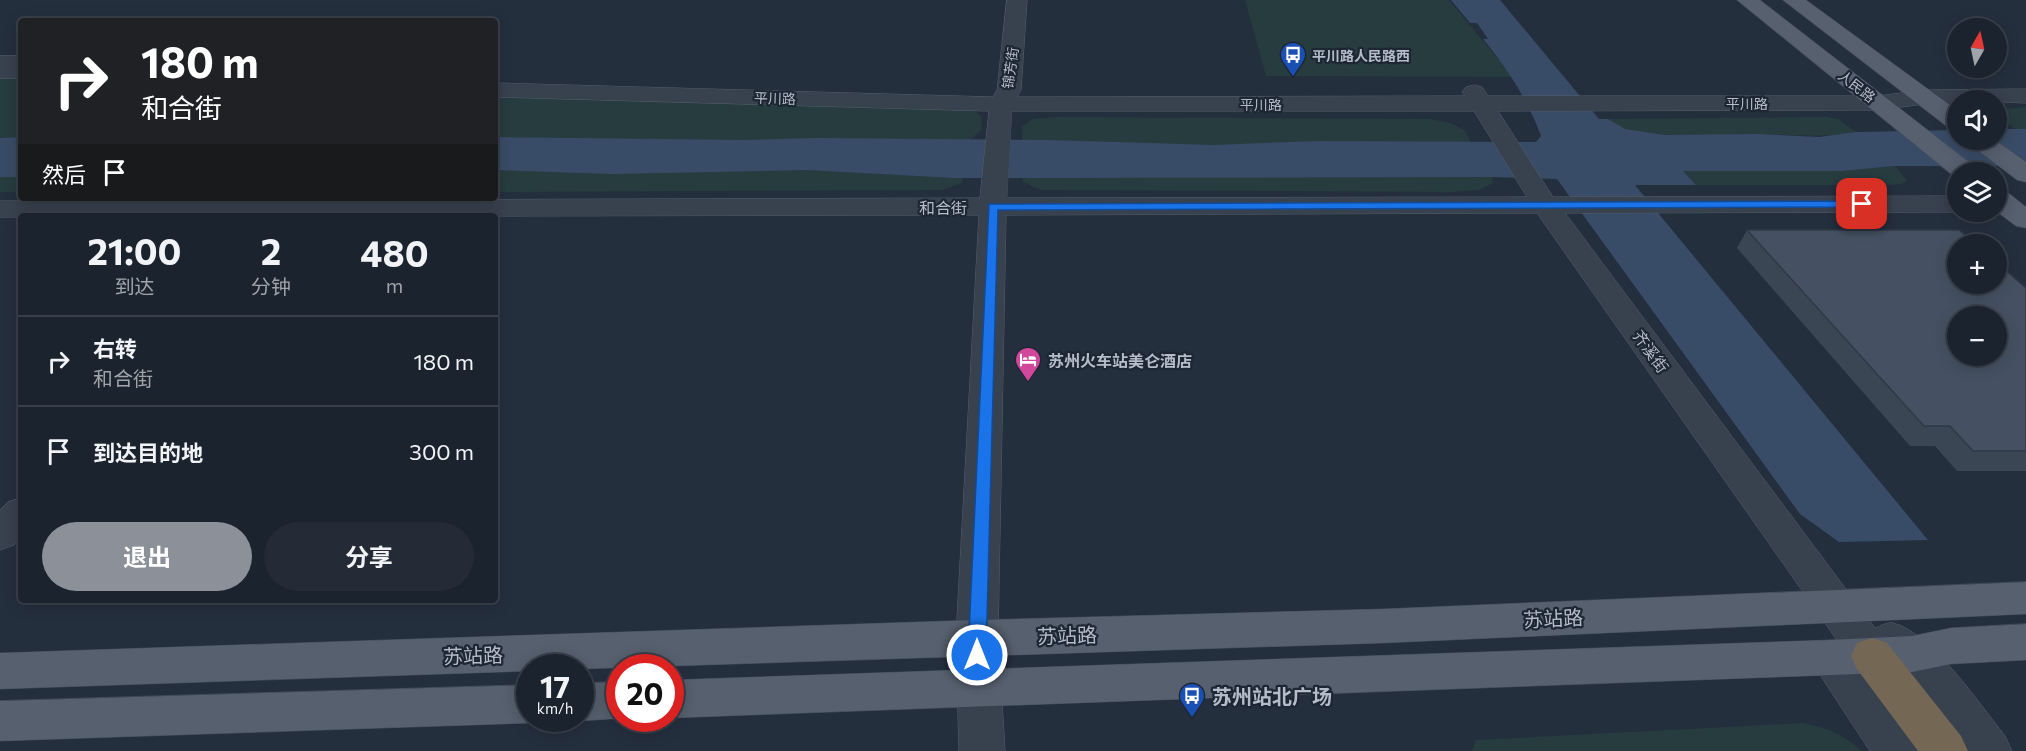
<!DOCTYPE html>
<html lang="zh">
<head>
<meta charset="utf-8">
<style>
  body { margin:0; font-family:Commissioner,"Noto Sans SC",sans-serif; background:#242b36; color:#f1f3f6; height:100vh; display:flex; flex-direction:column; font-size:22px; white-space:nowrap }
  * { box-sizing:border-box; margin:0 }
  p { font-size:20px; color:#a0a4aa }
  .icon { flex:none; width:33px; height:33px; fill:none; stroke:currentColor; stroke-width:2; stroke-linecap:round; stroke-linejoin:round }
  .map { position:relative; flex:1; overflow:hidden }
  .sheet { position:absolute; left:18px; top:213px; width:480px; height:390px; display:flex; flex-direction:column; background:#1b232e; border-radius:6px; box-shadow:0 3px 15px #0003,0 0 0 2px #39404a }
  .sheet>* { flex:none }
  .hud { position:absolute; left:18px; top:18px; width:480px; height:183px; border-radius:6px; box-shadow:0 3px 15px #0003,0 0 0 2px #39404a; background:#202124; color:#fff; overflow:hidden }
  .needle { width:39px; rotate:9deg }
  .fabs { position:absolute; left:1947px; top:18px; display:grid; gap:12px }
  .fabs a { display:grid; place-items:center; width:60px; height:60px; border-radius:50%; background:#1b232e; box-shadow:0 3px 15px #0003,0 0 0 2px #39404a; font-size:30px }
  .speed { position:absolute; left:516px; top:654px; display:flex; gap:12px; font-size:30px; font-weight:700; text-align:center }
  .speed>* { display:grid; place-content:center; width:78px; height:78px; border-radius:50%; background:#1b232e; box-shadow:0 3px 15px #0003,0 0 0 2px #39404a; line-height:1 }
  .speed small { font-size:15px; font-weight:400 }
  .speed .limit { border:9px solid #d22; background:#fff; color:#111 }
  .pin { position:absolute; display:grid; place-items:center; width:51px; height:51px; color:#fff; margin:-26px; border-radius:12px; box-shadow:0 3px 9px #0006 }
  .me { position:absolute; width:66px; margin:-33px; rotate:0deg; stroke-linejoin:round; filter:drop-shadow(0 0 4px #0008) }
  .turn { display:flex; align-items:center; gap:21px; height:126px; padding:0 24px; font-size:27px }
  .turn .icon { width:78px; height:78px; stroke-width:2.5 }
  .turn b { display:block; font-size:42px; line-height:51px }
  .then { display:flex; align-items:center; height:57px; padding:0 24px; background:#0003; gap:12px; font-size:22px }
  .eta { display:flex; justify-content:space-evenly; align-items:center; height:102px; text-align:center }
  .eta b { font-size:36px; font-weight:700; line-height:42px }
  .cta { display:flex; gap:12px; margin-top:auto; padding:12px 24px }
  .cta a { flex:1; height:69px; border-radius:36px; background:#8c9099; color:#fff; font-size:24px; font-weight:700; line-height:69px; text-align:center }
  .cta a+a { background:#242b36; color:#f1f3f6 }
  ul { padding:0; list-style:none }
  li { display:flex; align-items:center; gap:18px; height:90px; padding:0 24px; border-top:2px solid #39404a }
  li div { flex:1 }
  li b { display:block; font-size:22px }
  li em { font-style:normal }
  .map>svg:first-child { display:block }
  .green { fill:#263c3f }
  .water { fill:#394c67 }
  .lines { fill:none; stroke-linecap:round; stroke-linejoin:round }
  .minor-casing { stroke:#565f6c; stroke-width:1 }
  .major-casing { stroke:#414a57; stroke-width:1 }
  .highway-casing { stroke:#434c59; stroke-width:1 }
  .minor { fill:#38414e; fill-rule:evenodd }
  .major { fill:#56606e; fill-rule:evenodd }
  .highway { fill:#746855; fill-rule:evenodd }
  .minor-bridge-casing { stroke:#565f6c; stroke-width:24; stroke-linecap:butt }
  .minor-bridge { stroke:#38414e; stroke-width:23 }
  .wall { fill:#3b4654 }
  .building { fill:#455162; stroke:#303945; stroke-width:1.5; fill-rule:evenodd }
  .route { fill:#1a73e8; stroke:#114b97; stroke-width:1.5 }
  .labels { text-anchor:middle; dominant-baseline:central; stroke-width:4.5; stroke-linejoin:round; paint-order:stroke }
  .far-poi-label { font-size:14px; font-weight:bold; fill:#b4bcc9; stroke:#1d2633; text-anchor:start }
  .far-street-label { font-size:14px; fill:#b4bcc9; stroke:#1d2633 }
  .street-label { font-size:16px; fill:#b4bcc9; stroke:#1d2633 }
  .poi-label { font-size:16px; font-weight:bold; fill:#b4bcc9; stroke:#1d2633; text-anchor:start }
  .near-street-label { font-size:20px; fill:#b4bcc9; stroke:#1d2633 }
  .near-poi-label { font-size:20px; font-weight:bold; fill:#b4bcc9; stroke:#1d2633; text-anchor:start }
</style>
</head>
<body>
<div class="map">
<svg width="2026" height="751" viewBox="0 0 2026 751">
  <rect width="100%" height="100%" fill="#242f3e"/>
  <!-- green -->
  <g class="green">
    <path d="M1245,0h204l64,77 -247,-1z"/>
    <path d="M0,77l21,1v114h-21z"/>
    <path d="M495,96l480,14 6,7 1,12 -12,11 -8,43 -20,7 -447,2z"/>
    <path d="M2026,107v22h-11l-17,-13 7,-7z"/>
    <path d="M1058,117l373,2 19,4 14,7 28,47 1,6 -14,7 -26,2 -412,-2 -18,-8 -1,-56 11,-7z"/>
    <path d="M1827,117l11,2 18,13c-34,7 -66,2 -100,2 -38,0 -120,12 -148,-15z"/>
    <path d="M1895,166l12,15 -6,3 -15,1h-190l-14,-14h160z"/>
    <path d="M1803,723c22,5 42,11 58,28h-389l4,-11z"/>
  </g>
  <!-- water -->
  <g class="water">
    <path d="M1451,0h49l99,119h9l17,10 40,6 93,-1 61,3 37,-5 101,-2 1,10h38l1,-11h29v37h-131l-53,5h-159l13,14h-61l293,355 -89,2 -39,-28 -243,-335 -65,-2 -538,1 -147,-8 -196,4 -116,-4v-33l249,3 72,-2 233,2 164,5 106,-4 217,1 5,-6c-13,-36 -34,-68 -58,-97h5l-11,-16h-7z"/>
    <path d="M21,137v40h-21v-39z"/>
  </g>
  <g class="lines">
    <defs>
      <g id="minor">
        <path d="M1007,0h20l-6,90 -4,7 448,-1 -3,-4 4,-5 8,-2 8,2 6,9h390l46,-6 102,-1v14l-68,-3v4h-34l-46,6 -380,1 55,86 405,-1v16h3h-3l-393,1 310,415c6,-2 12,-6 18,-5 38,9 87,82 112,113l7,15h-51l-64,-84 -7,-5 -3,7 -15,5 -8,-3 48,65 7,15h-49l-61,-93 6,-13 15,-5 9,3 -302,-430 -531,2 -8,422 7,114h-46l-3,-114 23,-422 -979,2v-16l980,-3 9,-87 -494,-14v-14l498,14 4,-7zM1012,111h462l53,86 -520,1z"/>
        <path d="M21,498v39l-7,8 -14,5v-40l8,-8z"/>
      </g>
      <g id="major">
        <path d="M1737,0h23l214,166 4,6h-20l-2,6z"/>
        <path d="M1783,0h23l152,111v19l-9,-2z"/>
        <path d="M1968,140h27l31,22v20l-9,-2 -46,-35z"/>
        <path d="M1996,189l10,2 20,16v21l-10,-2 -20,-15z"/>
        <path d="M2026,582v32l-643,29 -803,26 -50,-1v3l-530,18v-36l977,-33 406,-11z"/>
        <path d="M2026,624v36l-75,4 -39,8 -1242,46v-38l1160,-40 82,-4 39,-8z"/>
        <path d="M620,682v36h5l-45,3 -8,-3h8v-35z"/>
        <path d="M530,685v33h14l-14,5 -530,18v-40z"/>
      </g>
      <path id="highway" d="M1872,638l15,5 74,93 7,15h-50l-61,-82 -6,-13 6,-13z"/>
    </defs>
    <!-- minor casing -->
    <use href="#minor" class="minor-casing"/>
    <!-- major casing -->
    <use href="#major" class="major-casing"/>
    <!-- highway casing -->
    <use href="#highway" class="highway-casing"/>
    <!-- minor -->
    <use href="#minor" class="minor"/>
    <!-- major -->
    <use href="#major" class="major"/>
    <!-- highway -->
    <use href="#highway" class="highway"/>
    <defs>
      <path id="minor-bridge" d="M0,67h21"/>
    </defs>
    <!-- minor-bridge casing -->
    <use href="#minor-bridge" class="minor-bridge-casing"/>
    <!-- minor-bridge -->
    <use href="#minor-bridge" class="minor-bridge"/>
  </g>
  <!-- wall -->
  <path class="wall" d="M1747,230l279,58v183h-69l-22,-25h-25l-173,-198z"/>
  <!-- building -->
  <path class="building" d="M1747,230h212l17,14h-18v40h38v-22l30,26v163h-53l-23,-25h-26zM1958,316h38v40h-38z"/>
  <!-- route -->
  <path class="route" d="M1862,201l4,1v5l-868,3 -12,445 -3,5 -6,2 -6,-2 -3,-5 21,-451z"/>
  <!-- icons -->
  <defs>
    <symbol id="bus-pin" viewBox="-11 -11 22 30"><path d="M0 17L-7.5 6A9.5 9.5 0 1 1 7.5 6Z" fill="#1a4fb4" stroke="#1d2633"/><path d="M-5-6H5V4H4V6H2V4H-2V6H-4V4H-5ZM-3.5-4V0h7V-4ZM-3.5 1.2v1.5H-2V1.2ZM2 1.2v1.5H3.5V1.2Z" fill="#fff"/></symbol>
    <symbol id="hotel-pin" viewBox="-11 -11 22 30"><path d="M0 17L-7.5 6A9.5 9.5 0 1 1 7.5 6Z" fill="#d1479c" stroke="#1d2633"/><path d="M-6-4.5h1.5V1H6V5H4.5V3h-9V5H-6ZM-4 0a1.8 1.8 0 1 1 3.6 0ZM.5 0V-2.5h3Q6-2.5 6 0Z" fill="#fff"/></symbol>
  </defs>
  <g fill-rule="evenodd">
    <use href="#bus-pin" x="1278" y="40" width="30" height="40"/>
    <use href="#hotel-pin" x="1013" y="345" width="30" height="40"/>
    <use href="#bus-pin" x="1177" y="681" width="30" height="40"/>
  </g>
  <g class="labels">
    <!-- far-poi labels -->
    <g class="far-poi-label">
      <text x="1312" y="55">平川路人民路西</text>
    </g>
    <!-- far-street labels -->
    <g class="far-street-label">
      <text transform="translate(1010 68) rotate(-82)">锦芳街</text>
      <text transform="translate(1857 86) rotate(38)">人民路</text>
      <text transform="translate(775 98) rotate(2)">平川路</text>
      <text x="1747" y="103">平川路</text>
      <text x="1261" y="104">平川路</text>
    </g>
    <!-- street labels -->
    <g class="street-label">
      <text x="943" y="207">和合街</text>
      <text transform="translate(1651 351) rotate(54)">齐溪街</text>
    </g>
    <!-- poi labels -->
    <g class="poi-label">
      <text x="1048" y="360">苏州火车站美仑酒店</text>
    </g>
    <!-- near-street labels -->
    <g class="near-street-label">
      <text transform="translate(1553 618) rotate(-3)">苏站路</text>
      <text transform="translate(1067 635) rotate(-2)">苏站路</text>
      <text transform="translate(473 655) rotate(-2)">苏站路</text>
    </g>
    <!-- near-poi labels -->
    <g class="near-poi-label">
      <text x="1212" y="696">苏州站北广场</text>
    </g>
  </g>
</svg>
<div class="fabs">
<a><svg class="needle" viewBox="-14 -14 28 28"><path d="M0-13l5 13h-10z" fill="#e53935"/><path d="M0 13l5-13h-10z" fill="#a0a4aa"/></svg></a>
<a><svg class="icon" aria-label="sound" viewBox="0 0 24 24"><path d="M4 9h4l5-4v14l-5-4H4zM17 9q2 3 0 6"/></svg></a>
<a><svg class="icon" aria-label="layers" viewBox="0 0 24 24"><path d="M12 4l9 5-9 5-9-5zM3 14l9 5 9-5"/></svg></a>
<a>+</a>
<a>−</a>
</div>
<div class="speed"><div>17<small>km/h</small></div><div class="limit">20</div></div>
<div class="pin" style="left:1862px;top:204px;background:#d93025"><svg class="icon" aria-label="arrive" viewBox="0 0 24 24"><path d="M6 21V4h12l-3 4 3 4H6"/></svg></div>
<svg class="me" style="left:977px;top:655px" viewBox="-20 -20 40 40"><circle r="17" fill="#1a73e8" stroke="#fff" stroke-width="3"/><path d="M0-11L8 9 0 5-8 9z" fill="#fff"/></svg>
<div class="hud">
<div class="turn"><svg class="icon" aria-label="right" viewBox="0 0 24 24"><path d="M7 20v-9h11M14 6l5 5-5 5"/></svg><div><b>180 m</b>和合街</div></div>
<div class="then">然后<svg class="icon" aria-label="arrive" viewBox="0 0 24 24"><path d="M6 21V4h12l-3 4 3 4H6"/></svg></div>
</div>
<section class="sheet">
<div class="eta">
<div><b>21:00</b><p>到达</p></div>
<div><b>2</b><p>分钟</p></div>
<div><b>480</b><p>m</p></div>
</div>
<ul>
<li><svg class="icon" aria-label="right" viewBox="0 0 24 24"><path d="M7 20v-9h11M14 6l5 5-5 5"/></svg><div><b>右转</b><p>和合街</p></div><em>180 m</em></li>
<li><svg class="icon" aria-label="arrive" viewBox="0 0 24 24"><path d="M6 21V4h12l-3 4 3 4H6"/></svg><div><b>到达目的地</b></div><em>300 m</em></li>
</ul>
<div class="cta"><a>退出</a><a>分享</a></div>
</section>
</div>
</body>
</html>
